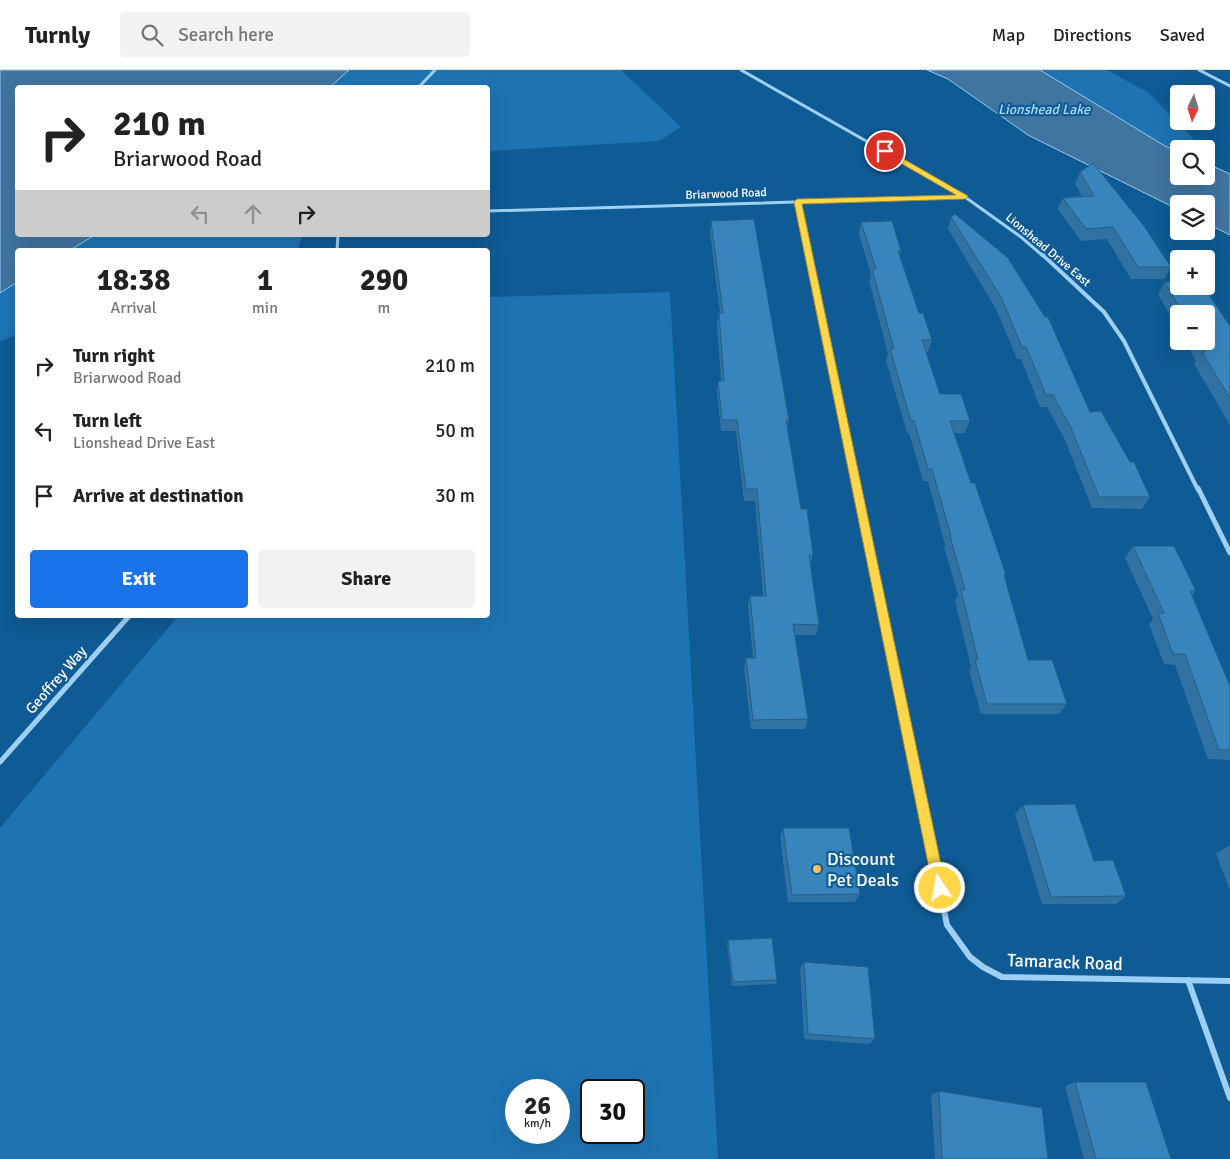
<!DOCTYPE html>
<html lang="en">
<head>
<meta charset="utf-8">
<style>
  body { margin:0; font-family:Signika,sans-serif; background:#f2f2f2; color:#222; height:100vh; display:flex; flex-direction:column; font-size:19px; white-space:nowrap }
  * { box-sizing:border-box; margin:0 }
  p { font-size:16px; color:#767676 }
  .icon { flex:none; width:28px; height:28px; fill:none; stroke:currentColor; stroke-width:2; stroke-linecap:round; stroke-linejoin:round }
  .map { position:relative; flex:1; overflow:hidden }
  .side { position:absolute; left:15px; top:178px; width:475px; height:370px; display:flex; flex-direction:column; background:#fff; border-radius:5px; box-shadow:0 5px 20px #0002 }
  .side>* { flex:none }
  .hud { position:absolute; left:15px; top:15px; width:475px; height:152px; border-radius:5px; box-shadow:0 5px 20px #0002; background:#fff; color:#222; overflow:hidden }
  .needle { width:32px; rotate:184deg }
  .buttons { position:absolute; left:1170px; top:15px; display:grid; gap:10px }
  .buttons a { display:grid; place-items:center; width:45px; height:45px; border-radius:5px; background:#fff; box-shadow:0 5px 20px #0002; font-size:25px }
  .speed { position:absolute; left:505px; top:1009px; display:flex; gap:10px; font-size:25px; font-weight:700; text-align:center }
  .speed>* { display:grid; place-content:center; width:65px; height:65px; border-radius:50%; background:#fff; box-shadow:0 5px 20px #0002; line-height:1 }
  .speed small { font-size:12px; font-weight:400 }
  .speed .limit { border:2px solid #111; border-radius:8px; background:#fff; color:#111 }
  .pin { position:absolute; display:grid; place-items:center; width:42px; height:42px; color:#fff; margin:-21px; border:2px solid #fff; border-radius:50%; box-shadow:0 1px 5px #0007 }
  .me { position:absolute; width:55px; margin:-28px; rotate:348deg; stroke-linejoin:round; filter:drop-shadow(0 0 4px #0008) }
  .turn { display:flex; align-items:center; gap:18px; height:105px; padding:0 15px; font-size:22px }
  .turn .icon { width:65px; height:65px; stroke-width:2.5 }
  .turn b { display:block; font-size:35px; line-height:42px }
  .lanes { display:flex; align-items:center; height:48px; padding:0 15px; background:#0003; justify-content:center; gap:25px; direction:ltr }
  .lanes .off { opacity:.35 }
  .eta { display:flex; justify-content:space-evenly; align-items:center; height:85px; text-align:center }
  .eta b { font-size:30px; font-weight:800; line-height:35px }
  .primary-button { display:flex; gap:10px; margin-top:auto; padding:10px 15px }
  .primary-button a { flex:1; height:58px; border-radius:5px; background:#1a73e8; color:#fff; font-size:20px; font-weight:800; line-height:58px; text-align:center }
  .primary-button a+a { background:#f2f2f2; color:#222 }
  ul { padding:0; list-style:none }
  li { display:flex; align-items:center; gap:15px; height:65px; padding:0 15px }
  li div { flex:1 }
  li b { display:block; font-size:19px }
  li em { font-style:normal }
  header { display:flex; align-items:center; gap:30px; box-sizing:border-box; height:70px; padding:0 25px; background:#fff; border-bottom:1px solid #e0e0e0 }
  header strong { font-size:24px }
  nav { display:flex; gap:28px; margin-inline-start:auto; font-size:18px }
  .search { width:350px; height:45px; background:#f2f2f2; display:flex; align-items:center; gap:12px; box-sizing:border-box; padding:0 18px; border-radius:5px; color:#767676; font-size:19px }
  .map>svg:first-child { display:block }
  .green { fill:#1e74b3; fill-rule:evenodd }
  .water { fill:#4075a0; stroke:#8fcdf8 }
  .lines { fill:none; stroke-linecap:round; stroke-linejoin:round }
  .street-far3 { stroke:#9ecff4; stroke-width:3 }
  .street-far2 { stroke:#9ecff4; stroke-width:4 }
  .street-far1 { stroke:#9ecff4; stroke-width:5 }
  .street { stroke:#9ecff4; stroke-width:6 }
  .wall { fill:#3072a3 }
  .building { fill:#3885be; stroke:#275d85 }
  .route { fill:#ffd54a; stroke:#a68a30 }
  .poi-dot { fill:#ffbe61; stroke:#0f5b95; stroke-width:2 }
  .labels { text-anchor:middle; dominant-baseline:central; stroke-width:4.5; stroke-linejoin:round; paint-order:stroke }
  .far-street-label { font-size:12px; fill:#fff; stroke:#0f5b95 }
  .far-water-label { font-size:14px; font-style:italic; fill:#aad9fb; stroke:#0f5b95 }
  .street-label { font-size:15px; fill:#fff; stroke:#0f5b95 }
  .near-poi-label { font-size:18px; fill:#fff; stroke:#0f5b95; text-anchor:start }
  .near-street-label { font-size:18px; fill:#fff; stroke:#0f5b95 }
</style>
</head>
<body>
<header>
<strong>Turnly</strong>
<div class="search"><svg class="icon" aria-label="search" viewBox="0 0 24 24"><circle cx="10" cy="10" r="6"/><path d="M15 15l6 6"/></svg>Search here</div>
<nav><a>Map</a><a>Directions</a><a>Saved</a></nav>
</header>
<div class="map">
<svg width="1230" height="1089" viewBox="0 0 1230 1089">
  <rect width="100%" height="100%" fill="#0f5b95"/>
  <!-- green -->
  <g class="green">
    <path d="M349,0h272l60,57 -22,14 -171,10v-63h-158z"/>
    <path d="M1040,0h67l42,23 54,56h-24v3l-14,-6z"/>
    <path d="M95,165h207l-4,15h-228z"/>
    <path d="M17,212v52l-17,8v-49z"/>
    <path d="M670,222l48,867h-718v-331l179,-213h309v-318zM516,1020h43v42h-43zM591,1020h43v42h-43z"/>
  </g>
  <!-- water -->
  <g class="water">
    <path d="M0,0h349l-19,17 -312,1v147h77l-25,15h-52l-1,32 -17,11z"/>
    <path d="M927,0h113l125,76 14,6v24h27v-13l24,11v61l-24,-12v-19h-27v6l-151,-75 -80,-56z"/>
  </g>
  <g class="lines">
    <!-- street-far3 -->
    <g class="street-far3">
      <path d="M741,0l224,127 56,40 22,19"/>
      <path d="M1199,0l31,16"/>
      <path d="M418,18l17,-18"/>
      <path d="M797,132l11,54"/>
      <path d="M488,141l476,-14"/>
      <path d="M337,180l1,-15"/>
    </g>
    <!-- street-far2 -->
    <g class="street-far2">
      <path d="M808,184l49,236"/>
      <path d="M1042,184l62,58 20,29 74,149"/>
    </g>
    <!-- street-far1 -->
    <g class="street-far1">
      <path d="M856,418l62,297"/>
      <path d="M1198,418l32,65"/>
      <path d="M0,692l130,-147"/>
    </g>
    <!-- street -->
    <g class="street">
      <path d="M918,714l29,141 23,32 13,10 19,10 228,4"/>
      <path d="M1188,910l42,118"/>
    </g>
  </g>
  <!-- wall -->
  <g class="wall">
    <path d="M1080,102l91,95 -7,12h-33l-24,-40 -26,2 -23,-32 5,-11 19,-2 -7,-12z"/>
    <path d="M951,147l199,280 -8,12 -50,-1 -27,-68 -18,-33h-7l-19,-48h-4l-21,-50 -48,-80z"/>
    <path d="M711,151l78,199 -2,9 14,80 12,46 -3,9 9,61 -3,10h-21l13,84 -3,10h-54l-7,-61 2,-10h7l-5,-52 2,-10h13l-8,-95h-11l-8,-70h-15l-4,-39 1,-11h3l-4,-56 2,-12h1l-10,-81z"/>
    <path d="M861,152l40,29 -1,4 19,58 13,27 -4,12h-2l14,42 30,27 -5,12h-11l17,50 35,92 -1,3 23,82 39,44 -8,10h-78l-12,-43 2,-4 -16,-66 3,-6 -14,-48 1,-2 -17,-64h-5l-14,-48h-2l-21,-72 2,-7 -19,-73 2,-6 -12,-41z"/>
    <path d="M1165,212l65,44v99l-36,-61 2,-3 -11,-20h21v-27h-27v17l-21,-37z"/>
    <path d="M1133,476l63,45 -4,4 38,91v74l-22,-1 -33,-94 -11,-1 -15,-40 4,-5 -28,-61z"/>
    <path d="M1023,735l71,56 32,35 -10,8h-74l-27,-90z"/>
    <path d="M783,758l77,66 -5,8h-67l-8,-65z"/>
    <path d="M1228,776h2v44l-14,-36z"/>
    <path d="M728,870l49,40 -1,4 -44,2 -5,-42z"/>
    <path d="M804,892l71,77 -6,5 -65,-5 -4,-71z"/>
    <path d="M1075,1012l96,77h-87l-19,-73z"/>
    <path d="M939,1021l109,68h-113l-4,-64z"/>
  </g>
  <!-- building -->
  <g class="building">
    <path d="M1093,93l51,63 27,41h-33l-25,-40 -27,2 -23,-31 31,-2 -14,-24z"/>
    <path d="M955,144l53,44 37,59h3l42,95 11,-1 29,51h4l16,35h-51l-28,-69 -18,-33h-7l-20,-48h-4l-21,-50 -50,-80z"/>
    <path d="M754,149l35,201h-3l15,89h6l6,46h-4l10,70 -26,-1 15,95 -55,1 -7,-62h10l-6,-62h16l-9,-107h-11l-9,-69h-15l-4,-39h6l-5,-68h4l-12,-92z"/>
    <path d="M892,151l9,30h-3l21,62h4l9,27h-10l18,54h21l9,27h-20l21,62h4l31,92h-2l24,85h24l15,44h-80l-12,-44h3l-17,-70h4l-15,-54h1l-19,-67h-4l-14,-48h-3l-21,-72h4l-22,-80h4l-15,-47z"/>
    <path d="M1165,212h14v4h24l27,40v72l-28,-46h3l-6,-11h7v-27h-23z"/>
    <path d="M1133,476h41l22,45h-6l40,95v64h-11l-34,-96h-12l-15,-41h6z"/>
    <path d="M1075,734l19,57 19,-1 13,36 -75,1 -28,-92z"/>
    <path d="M783,758h66l11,66 -68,1z"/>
    <path d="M772,868l5,42 -44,2 -5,-42z"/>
    <path d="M804,892l64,5 7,72 -67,-5z"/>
    <path d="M1075,1012h71l25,77h-75z"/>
    <path d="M939,1021l103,17 6,51h-106z"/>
  </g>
  <!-- route -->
  <path class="route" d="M883,80h5l80,46 -3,3 -163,5 144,684 -2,5 -4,2 -5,-2 -2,-5 -139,-686 3,-3 159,-4 -73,-42z"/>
  <!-- markers -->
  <circle class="poi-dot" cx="817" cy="799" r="5"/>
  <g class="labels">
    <!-- far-street labels -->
    <g class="far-street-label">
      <text transform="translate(726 124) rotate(-2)">Briarwood Road</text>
      <text transform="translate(1048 180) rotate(40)">Lionshead Drive East</text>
    </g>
    <!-- far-water labels -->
    <g class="far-water-label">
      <text x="1044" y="39">Lionshead Lake</text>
    </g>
    <!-- street labels -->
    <g class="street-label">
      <text transform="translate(56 610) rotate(-49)">Geoffrey Way</text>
    </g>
    <!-- near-poi labels -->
    <g class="near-poi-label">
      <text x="827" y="789">Discount<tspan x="827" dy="21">Pet Deals</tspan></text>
    </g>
    <!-- near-street labels -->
    <g class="near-street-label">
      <text transform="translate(1065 892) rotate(2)">Tamarack Road</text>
    </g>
  </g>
</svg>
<div class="buttons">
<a><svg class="needle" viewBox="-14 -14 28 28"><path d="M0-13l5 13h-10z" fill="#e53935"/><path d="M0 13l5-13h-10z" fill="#767676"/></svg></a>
<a><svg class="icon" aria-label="search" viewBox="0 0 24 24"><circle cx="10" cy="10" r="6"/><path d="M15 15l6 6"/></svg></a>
<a><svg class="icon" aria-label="layers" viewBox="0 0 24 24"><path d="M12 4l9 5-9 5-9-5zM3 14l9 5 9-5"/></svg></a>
<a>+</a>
<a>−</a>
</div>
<div class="speed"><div>26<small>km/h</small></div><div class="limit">30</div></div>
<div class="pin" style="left:885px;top:81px;background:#d93025"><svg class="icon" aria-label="arrive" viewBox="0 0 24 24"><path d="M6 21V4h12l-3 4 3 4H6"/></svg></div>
<svg class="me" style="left:940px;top:818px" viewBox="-20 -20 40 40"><circle r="17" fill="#ffd54a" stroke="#fff" stroke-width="3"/><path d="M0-11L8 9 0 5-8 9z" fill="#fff"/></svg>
<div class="hud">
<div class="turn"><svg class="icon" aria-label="right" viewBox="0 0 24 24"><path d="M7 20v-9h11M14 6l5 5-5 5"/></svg><div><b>210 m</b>Briarwood Road</div></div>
<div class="lanes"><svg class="icon off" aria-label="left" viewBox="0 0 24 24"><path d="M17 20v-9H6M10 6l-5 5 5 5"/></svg><svg class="icon off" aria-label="ahead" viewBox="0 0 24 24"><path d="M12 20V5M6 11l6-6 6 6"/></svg><svg class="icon" aria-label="right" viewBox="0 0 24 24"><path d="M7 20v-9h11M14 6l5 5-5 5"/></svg></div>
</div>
<section class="side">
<div class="eta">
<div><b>18:38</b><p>Arrival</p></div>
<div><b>1</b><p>min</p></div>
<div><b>290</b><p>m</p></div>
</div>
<ul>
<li><svg class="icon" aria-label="right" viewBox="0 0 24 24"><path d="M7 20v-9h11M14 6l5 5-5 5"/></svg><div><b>Turn right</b><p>Briarwood Road</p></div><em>210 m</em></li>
<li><svg class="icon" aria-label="left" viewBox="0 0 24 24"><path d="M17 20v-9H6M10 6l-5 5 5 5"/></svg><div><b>Turn left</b><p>Lionshead Drive East</p></div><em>50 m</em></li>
<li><svg class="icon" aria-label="arrive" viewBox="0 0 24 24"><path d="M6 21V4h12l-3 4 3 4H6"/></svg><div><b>Arrive at destination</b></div><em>30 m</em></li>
</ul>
<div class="primary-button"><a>Exit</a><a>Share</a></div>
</section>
</div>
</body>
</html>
